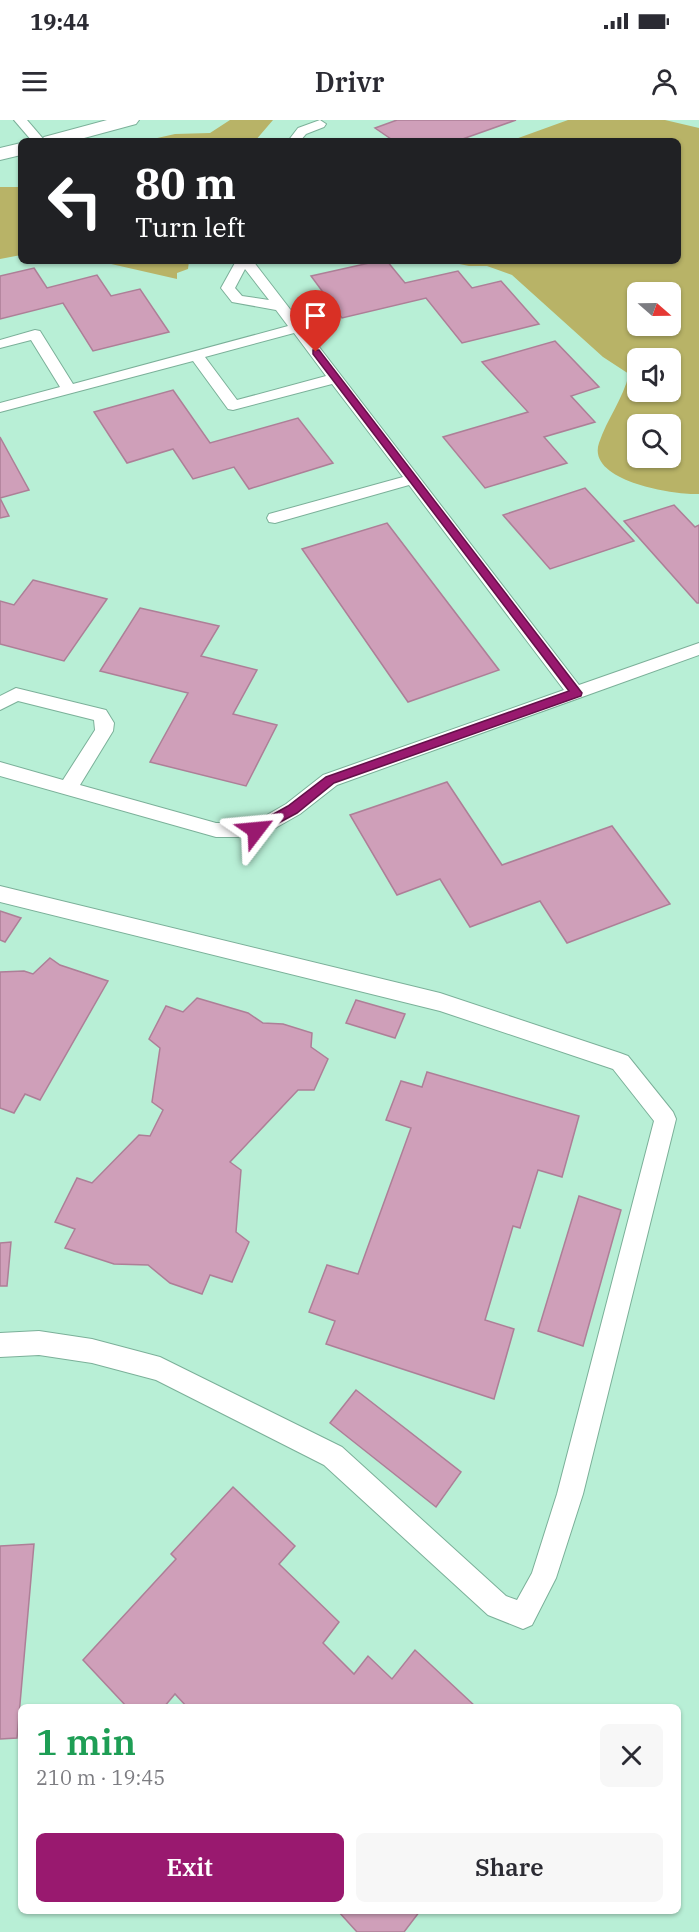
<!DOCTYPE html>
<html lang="en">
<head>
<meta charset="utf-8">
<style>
  body { margin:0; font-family:"IBM Plex Serif",serif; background:#f7f7f7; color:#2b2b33; height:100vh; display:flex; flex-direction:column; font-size:22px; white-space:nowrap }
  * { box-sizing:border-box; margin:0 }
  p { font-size:20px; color:#7c7c81 }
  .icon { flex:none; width:33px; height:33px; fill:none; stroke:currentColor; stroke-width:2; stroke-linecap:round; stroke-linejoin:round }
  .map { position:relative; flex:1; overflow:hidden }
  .panel { position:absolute; left:18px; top:1584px; width:663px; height:210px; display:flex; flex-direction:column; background:#fff; border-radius:9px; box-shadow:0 2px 4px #0004 }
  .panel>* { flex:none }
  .guide { position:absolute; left:18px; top:18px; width:663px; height:126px; border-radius:9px; box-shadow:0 2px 4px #0004; background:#202124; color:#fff; overflow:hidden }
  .needle { width:39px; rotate:110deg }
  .buttons { position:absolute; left:627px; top:162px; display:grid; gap:12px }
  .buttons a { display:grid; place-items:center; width:54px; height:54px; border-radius:9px; background:#fff; box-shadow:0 2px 4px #0004; font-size:30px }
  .pin { position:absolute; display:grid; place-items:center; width:51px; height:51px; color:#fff; margin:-62px -26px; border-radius:50% 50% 50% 0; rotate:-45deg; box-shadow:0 0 6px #0007 }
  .pin .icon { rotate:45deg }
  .me { position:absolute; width:66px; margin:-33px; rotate:61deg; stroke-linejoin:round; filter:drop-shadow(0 0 4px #0008) }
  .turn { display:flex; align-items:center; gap:21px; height:126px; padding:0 18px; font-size:27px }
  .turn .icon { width:78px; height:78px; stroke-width:2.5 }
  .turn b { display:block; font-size:42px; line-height:51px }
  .round { display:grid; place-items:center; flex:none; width:63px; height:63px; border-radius:9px; background:#f7f7f7 }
  .overview { display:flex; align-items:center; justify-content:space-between; height:102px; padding:0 18px }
  h1 { font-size:36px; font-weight:600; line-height:45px; color:#1e9e55 }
  .cta { display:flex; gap:12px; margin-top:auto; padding:12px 18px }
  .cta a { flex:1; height:69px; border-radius:9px; background:#99196f; color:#fff; font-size:24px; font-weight:600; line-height:69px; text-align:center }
  .cta a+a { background:#f7f7f7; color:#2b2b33 }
  .status { display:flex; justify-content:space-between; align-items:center; height:42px; padding:0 30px; background:#fff; direction:ltr }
  .status svg { height:16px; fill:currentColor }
  header { display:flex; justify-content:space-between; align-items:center; height:78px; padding:0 18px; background:#fff; font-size:27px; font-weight:600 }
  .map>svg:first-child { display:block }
  .water { fill:#b8b367; fill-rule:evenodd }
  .building { fill:#cf9fb9; stroke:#ad7f97; stroke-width:1.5 }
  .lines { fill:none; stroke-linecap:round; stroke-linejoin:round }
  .service-casing { stroke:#7bb099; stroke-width:2 }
  .tertiary-casing { stroke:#7bb099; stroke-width:2 }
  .service { fill:#fff; fill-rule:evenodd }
  .tertiary { fill:#fff; fill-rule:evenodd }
  .route { fill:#99196f; stroke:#631048; stroke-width:1.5 }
</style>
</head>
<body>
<div class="status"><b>19:44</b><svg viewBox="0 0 49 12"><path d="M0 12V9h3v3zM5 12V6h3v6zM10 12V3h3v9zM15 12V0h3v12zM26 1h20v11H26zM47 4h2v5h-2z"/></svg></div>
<header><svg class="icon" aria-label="menu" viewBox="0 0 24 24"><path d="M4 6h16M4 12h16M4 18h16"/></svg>Drivr<svg class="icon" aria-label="person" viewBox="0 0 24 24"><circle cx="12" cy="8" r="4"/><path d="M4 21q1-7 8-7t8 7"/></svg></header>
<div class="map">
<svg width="699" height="1812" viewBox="0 0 699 1812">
  <rect width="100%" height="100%" fill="#b8efd6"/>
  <!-- water -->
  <g class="water">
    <path d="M230,0h43l-18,21h-111l31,-7 35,-1z"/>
    <path d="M568,0h97l34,8v366c-25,1 -113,-13 -100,-51 8,-24 24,-44 30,-69l-26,-17 -91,-82 -25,-9h-18l-24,-5h233v-120h-168zM638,172h32v34h-32zM670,238v34h-32v-34zM638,304h32v34h-32z"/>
    <path d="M0,67h21v68l-21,4z"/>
    <path d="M98,141h91l-1,8 -11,4v6z"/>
  </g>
  <!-- building -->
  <g class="building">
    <path d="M397,0h119l-59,21h-63l-19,-13z"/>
    <path d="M378,141h9l18,22 53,-12 14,17 29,-7 38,43 -77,19 -36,-45 -84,20 -31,-42z"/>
    <path d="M34,148l13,20 50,-13 14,21 29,-7 29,43 -76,19 -30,-48 -63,16v-43z"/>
    <path d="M555,221l44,46 -28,9 24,26 -51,15 23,26 -82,25 -42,-51 85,-25 -46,-50z"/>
    <path d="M173,270l37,53 88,-25 35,45 -84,26 -15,-22 -41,12 -20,-30 -46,14 -33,-51z"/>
    <path d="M0,317l29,53 -29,8 9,18 -9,2z"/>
    <path d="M585,368l49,53 -84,28 -47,-54z"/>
    <path d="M674,385l21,22 4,-2v78h-2l-73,-82z"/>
    <path d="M387,403l112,147 -91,32 -106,-153z"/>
    <path d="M33,460l74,19 -43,62 -64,-17v-43l14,4z"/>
    <path d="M140,488l79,18 -18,30 56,14 -24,44 44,11 -31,61 -96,-24 38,-69 -88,-22z"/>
    <path d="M447,662l55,83 110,-39 58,78 -103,39 -27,-42 -70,26 -30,-48 -43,16 -47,-80z"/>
    <path d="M0,791l21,7 -16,24 -5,-2z"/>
    <path d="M50,838l10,7 48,16 -68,119 -15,-6 -11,19 -14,-5v-136l24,-1 9,3z"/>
    <path d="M197,878l51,15 15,10 20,1 29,9 -1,14 17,12 -14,31h-16l-68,72 11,8 -5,62 13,10 -17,40 -22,-7 -8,19 -32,-11 -22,-18 -34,-1 -49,-16 10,-19 -20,-7 22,-44 15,5 47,-48 11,1 13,-26 -11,-8 8,-54 -11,-9 17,-33 17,6z"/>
    <path d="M356,880l49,14 -10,24 -49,-15z"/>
    <path d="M427,952l152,44 -17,61 -24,-7 -18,58 -7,-2 -28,94 29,9 -20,70 -168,-55 9,-23 -26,-9 18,-47 31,9 53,-146 -25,-8 15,-39 21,6z"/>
    <path d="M579,1076l42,14 -38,136 -45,-15z"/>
    <path d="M11,1122l-4,44h-7v-43z"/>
    <path d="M356,1270l105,82 -25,35 -106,-84z"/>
    <path d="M233,1367l62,59 -16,18 60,58 -16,21 31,31 14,-18 24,23 23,-29 61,57h-289l-12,-13 -11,13h-37l-44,-47 93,-101 -5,-5z"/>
    <path d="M34,1424l-17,194 -17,1v-193z"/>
    <path d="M338,1791h82l-16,21h-47z"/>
  </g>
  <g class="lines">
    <defs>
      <g id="service">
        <path d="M14,0h13l18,21h-13z"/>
        <path d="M320,0l6,4 -2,3 -18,7 -6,7h-12l10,-13z"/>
        <path d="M236,141h17l326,424 120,-42v12l-362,130 -37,29 -37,21 -7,2h-40l-216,-61v-14l63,18 32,-50 -1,-10 -76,-19 -18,9v-14l16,-8 90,22 8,13 -1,8 -33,54 136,38h37l33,-19 37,-29 241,-85 -155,-205 -134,38 -6,-1 -2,-4 2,-4 134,-37 -71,-93 -99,26 -5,-1 -35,-48 -193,51v-9l60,-16 -29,-47 -31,8v-8l35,-10 5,1 33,53 215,-58 -12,-16 -44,-8 -11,-14zM245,149l24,31 -27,-4 -7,-8zM294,213l32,43 -89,24 -32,-43z"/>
        <path d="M0,766l440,107 180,60 8,3 45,56 3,7 -93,375 -27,84 -24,47 -9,4 -35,-14 -164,-150 -168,-85 -64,-17 -53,-8 -39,2v-24l39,-2 53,8 68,18 182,90 164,149 11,4 15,-27 25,-79 97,-373 -41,-52 -173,-58 -440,-109z"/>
      </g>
      <g id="tertiary">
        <path d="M107,0h32l-3,4 -63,17h-32l3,-4z"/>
        <path d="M21,23v12l-21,5v-12z"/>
      </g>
    </defs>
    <!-- service casing -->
    <use href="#service" class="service-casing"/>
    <!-- tertiary casing -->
    <use href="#tertiary" class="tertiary-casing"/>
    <!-- service -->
    <use href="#service" class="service"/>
    <!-- tertiary -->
    <use href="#tertiary" class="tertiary"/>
  </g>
  <!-- route -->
  <path class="route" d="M313,230h6l263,343 -1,3 -247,87 -37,30 -41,22 -6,-5 2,-4 36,-20 38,-29 243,-86 -256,-337z"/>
</svg>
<div class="buttons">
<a><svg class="needle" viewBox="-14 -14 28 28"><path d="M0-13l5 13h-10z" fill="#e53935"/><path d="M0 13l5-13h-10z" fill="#7c7c81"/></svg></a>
<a><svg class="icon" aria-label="sound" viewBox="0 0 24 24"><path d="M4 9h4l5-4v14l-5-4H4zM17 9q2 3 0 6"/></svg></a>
<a><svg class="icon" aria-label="search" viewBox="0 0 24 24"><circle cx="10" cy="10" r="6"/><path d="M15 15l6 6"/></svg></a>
</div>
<div class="pin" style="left:316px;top:232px;background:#d93025"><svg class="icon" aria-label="arrive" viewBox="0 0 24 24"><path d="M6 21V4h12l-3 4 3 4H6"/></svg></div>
<svg class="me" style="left:256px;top:710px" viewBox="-20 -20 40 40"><path d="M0-17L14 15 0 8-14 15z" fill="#99196f" stroke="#fff" stroke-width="4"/></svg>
<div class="guide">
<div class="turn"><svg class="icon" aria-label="left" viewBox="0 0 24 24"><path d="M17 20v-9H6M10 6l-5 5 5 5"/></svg><div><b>80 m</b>Turn left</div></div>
</div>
<section class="panel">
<div class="overview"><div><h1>1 min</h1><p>210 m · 19:45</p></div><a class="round"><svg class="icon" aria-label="close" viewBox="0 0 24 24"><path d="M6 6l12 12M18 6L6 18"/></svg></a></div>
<div class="cta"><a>Exit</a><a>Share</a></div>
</section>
</div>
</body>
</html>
